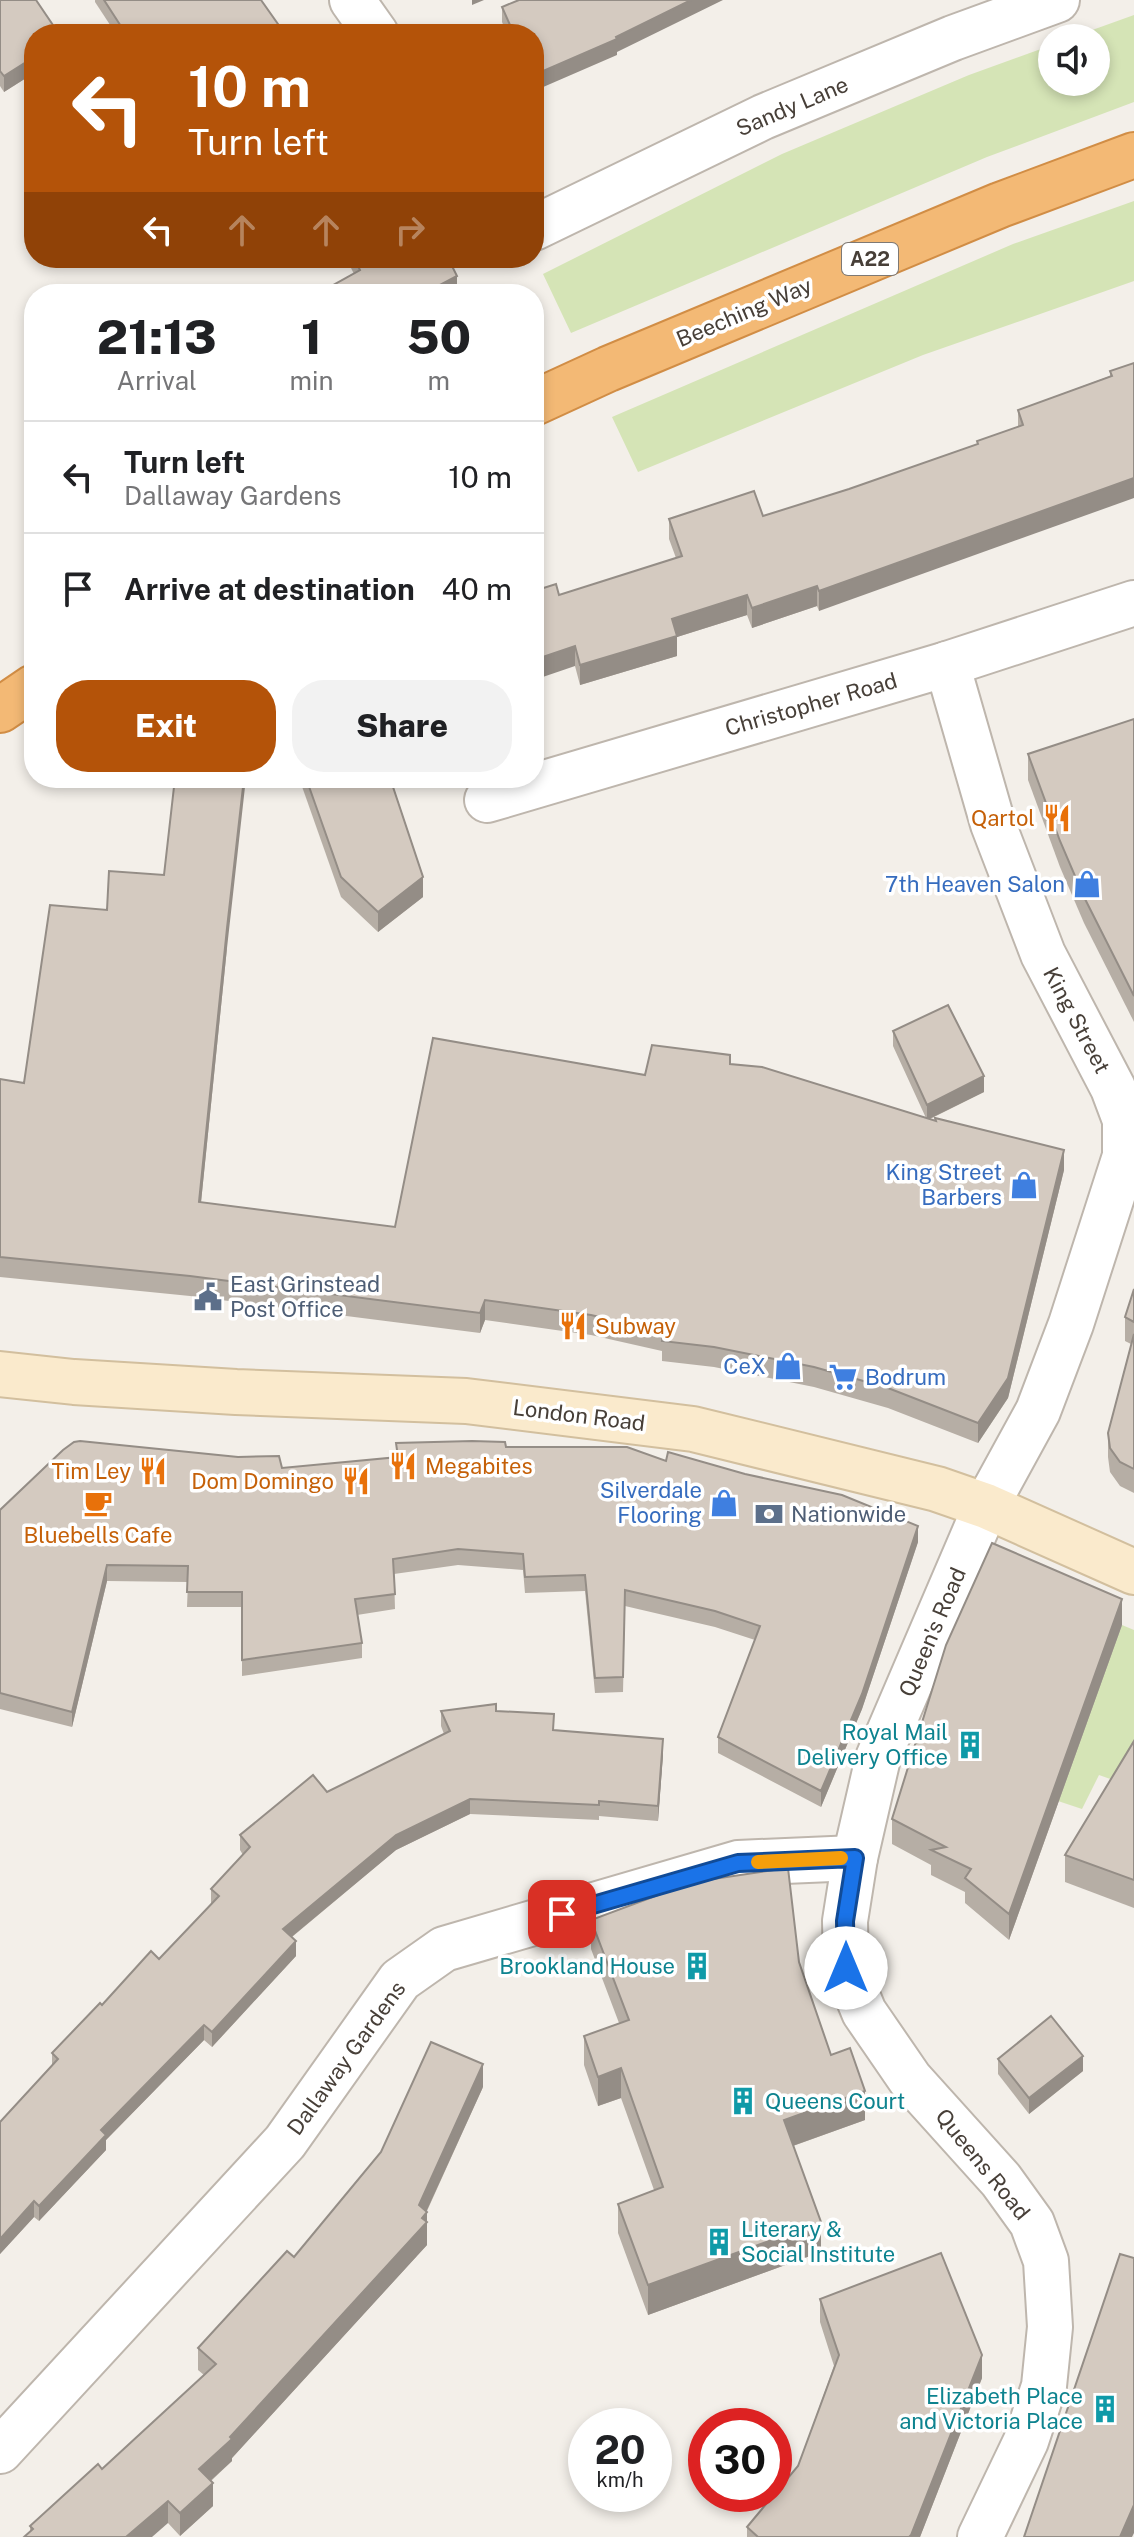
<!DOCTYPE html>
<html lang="en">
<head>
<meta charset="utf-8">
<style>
  body { margin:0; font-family:"Public Sans",sans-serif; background:#f2f2f2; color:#202124; height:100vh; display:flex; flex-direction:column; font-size:30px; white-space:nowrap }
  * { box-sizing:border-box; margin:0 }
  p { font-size:26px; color:#757577 }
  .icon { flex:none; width:44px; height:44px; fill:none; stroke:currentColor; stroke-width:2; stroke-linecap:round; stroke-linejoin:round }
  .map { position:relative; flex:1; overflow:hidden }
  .side { position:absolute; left:24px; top:284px; width:520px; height:504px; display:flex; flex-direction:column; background:#fff; border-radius:32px; box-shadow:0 4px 12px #0003 }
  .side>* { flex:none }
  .banner { position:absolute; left:24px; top:24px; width:520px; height:244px; border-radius:32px; box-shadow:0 4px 12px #0003; background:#b45309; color:#fff; overflow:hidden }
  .controls { position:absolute; left:1038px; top:24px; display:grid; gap:16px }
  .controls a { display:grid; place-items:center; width:72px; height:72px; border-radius:50%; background:#fff; box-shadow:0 4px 12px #0003; font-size:40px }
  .speed { position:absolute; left:568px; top:2408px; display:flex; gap:16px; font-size:40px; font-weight:700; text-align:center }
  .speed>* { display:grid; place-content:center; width:104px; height:104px; border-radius:50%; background:#fff; box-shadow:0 4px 12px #0003; line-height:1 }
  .speed small { font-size:20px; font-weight:400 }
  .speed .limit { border:12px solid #d22; background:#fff; color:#111 }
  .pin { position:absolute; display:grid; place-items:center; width:68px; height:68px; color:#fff; margin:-34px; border-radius:16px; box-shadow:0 4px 12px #0006 }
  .me { position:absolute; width:88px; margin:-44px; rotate:0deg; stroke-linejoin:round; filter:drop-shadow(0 0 6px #0008) }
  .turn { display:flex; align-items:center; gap:28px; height:168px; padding:0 32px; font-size:36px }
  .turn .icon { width:104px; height:104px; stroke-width:2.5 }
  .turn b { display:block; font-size:56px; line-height:68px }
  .lanes { display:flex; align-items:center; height:76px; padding:0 32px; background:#0003; justify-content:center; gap:40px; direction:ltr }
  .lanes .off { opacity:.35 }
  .eta { display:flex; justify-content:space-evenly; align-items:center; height:136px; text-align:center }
  .eta b { font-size:48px; font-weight:800; line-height:56px }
  .cta { display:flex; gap:16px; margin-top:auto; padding:16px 32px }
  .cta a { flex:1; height:92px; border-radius:32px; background:#b45309; color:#fff; font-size:32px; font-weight:800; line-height:92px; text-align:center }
  .cta a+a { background:#f2f2f2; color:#202124 }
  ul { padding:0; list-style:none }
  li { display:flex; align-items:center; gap:24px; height:112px; padding:0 32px; border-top:2px solid #e0e0e0 }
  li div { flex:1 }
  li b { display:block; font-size:30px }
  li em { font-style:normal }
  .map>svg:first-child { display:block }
  .green { fill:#d5e4b6 }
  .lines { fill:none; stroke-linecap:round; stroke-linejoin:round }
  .street-casing { stroke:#beb6ad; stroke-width:48 }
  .secondary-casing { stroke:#d2bf9e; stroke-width:48 }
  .highway-casing { stroke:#d18d45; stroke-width:48 }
  .street { stroke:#fff; stroke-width:44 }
  .secondary { stroke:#faeacc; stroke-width:44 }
  .highway { stroke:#f3b975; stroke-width:44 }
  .wall { fill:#b6aea5 }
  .shaded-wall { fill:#948d86 }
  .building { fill:#d4cac0; stroke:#948d86; stroke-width:2 }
  .route-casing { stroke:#114b97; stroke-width:20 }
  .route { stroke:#1a73e8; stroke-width:14 }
  .slow { stroke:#f59e0b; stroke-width:14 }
  .labels { text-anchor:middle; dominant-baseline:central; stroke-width:7; stroke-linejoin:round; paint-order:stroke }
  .shield { fill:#fff; stroke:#7e7974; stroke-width:2 }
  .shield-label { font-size:20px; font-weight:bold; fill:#473f38 }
  .street-label { font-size:22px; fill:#473f38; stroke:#fff }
  .food-label { font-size:22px; fill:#c56008; stroke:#fff; text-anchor:end }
  .shop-label { font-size:22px; fill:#366cbe; stroke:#fff; text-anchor:end }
  .service-label { font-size:22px; fill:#4e5e75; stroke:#fff; text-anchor:start }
  .culture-label { font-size:22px; fill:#0d838f; stroke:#fff; text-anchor:end }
</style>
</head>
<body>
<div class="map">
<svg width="1134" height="2537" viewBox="0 0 1134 2537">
  <rect width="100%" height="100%" fill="#f3efe9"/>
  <!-- green -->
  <g class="green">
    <path d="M1134,15v87l-147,55 -416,176 -28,-59 239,-120 187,-79 83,-30v37h44v-44h-26z"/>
    <path d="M1134,201v80l-211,74 -285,117 -26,-55 401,-173z"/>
    <path d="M1122,1625l12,5v119l-18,32 -17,-6 -17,34 -27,-9z"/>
  </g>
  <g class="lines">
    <defs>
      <g id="street">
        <path d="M352,0l24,34"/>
        <path d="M534,228l229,-111 190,-79 104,-38"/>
        <path d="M947,664l46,160 50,130 70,134 12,32v36l-54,168 -33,87 -52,95 -108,252 -23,100 -10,63 1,47 18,44 46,67 91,101 31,43 14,38 4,66 -6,59 -18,55 -46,96"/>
        <path d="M487,800l460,-136 187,-61"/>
        <path d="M0,2451l285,-309 115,-162 44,-31 294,-86 117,-5"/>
      </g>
      <path id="secondary" d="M0,1374l74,8 162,10 230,9 227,28 244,60 49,17 148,66"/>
      <g id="highway">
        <path d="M534,403l74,-34 392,-164 134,-50"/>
        <path d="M0,710l34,-23"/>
      </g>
    </defs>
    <!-- street casing -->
    <use href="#street" class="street-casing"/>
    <!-- secondary casing -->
    <use href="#secondary" class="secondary-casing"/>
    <!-- highway casing -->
    <use href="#highway" class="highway-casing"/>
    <!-- street -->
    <use href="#street" class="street"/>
    <!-- secondary -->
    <use href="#secondary" class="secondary"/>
    <!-- highway -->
    <use href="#highway" class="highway"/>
  </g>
  <!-- wall -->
  <g class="wall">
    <path d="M0,0l34,34v39l-30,19 -4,-6z"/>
    <path d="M95,0h166l24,34h-169l-21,-32z"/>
    <path d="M502,7l115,45v3l-83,-21h-27l-5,-12z"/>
    <path d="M346,258h102l9,33 -5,3h-124v-6l26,-14z"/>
    <path d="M1134,363l-315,248 -2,-5 -65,22 -5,-13 -70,22v19l-97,29 -5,-19 -16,-71 117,-37 -7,-19v-20l94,-3 86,-27 128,-45v-3l41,-14v-17l92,-34v-5z"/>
    <path d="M1134,719v303l-50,-99 -24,-56 -32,-87v-26z"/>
    <path d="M299,778h91l33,119 -45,35 -37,-35z"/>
    <path d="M227,948l-26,254 194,25 250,-152 85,-11 196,54 -33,-72v-15l91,61 -54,27 5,2v-3l129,52 -56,228 -30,45 -90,-35 -74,-21 -100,-20 -52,-6v-10l-71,-16 -106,-15 -5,13 -290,-37 -190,-19v-198l24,4z"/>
    <path d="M1134,1289v204l-14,-7 -10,-14 -2,-15v-24l23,-89 -6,-3v-24z"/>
    <path d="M396,1443l110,4 160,14 252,81 -56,167 -41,98 -103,-54v-16l37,-97 -40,-13 -90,-21 -2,86 -28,1 -10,-102 -60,2 -2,-23 -65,-5 -64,9 1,35 -38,6 5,28v15l-120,18v-69h-55l1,-25 -81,-1 -35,146 -72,-18v-199l282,-42 114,-11z"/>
    <path d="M1122,1625l-113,315 -44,-37v-11l-34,-17v-10l-39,-21v-25z"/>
    <path d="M441,1711h55l58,19 109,25 -5,66 -59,-5v4l-129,-6 -74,36 -104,87 4,19 -84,91 -8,-7 -98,100v10l-67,71 -5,-4 -34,37v-132l52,-56v-13l50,-48 57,-46 52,-55v-15l32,-34 -3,-5v-15l204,-101 -3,-8z"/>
    <path d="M1134,1741v167l-69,-26v-27z"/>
    <path d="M591,1920l208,42 32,93 34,65 -72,26 28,106 -173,63 -30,-82v-29l36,-14 -33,-92 -23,8 -14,-41v-29l35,-13 -28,-74z"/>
    <path d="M998,2059l85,12 -54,43 -31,-40z"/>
    <path d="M483,2087l-56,124v34l-195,213v3l-21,20 2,25 -33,30 -12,-13 -138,9v-6l72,-57 102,-94 -6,-5v-22l96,-91z"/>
    <path d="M820,2299l162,79 -62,159h-173v-10l51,-61 36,-100 -14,-44z"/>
  </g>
  <!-- shaded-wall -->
  <g class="shaded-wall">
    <path d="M472,0h12l-12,5z"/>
    <path d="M691,0h32l-106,52v3l-83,36v-16l82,-38z"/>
    <path d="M34,57v16l-30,19v-16z"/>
    <path d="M457,276v15l-5,3h-29z"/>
    <path d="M1134,478v20l-315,113v-20z"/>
    <path d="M817,586v20l-65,22v-20z"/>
    <path d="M747,595v20l-70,22v19l-97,29v-20l92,-46z"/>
    <path d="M575,646v20l-41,14v-20z"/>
    <path d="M244,778h2l-19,170 -28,274v-20l28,-274z"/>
    <path d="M423,877v20l-45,35v-20z"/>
    <path d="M984,1076v16l-57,28v-15z"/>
    <path d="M1064,1150v20l-56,228 -30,45v-20z"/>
    <path d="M485,1300v20l-5,13v-20z"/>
    <path d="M918,1526v16l-56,167 -41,98v-16z"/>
    <path d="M107,1565v16l-35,146v-15z"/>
    <path d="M1122,1599v26l-113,315v-26z"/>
    <path d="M663,1739v16l-5,66v-15z"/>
    <path d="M470,1799v15l-74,36 -113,94v-15l113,-94z"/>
    <path d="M296,1941v15l-84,91v-15z"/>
    <path d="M204,2025v15l-98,100v10l-67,71v-15l62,-76z"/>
    <path d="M1083,2056v15l-54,43v-16z"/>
    <path d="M483,2064v23l-57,125h1v33l-195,213v3l-33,30v-22l31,-32 189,-232z"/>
    <path d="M621,2068v30l-23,8v-29z"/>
    <path d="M865,2091v29l-81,29v-29z"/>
    <path d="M34,2201v16l-34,37v-15z"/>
    <path d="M821,2222v30l-173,63v-30z"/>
    <path d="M982,2355v23l-62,159h-11z"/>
    <path d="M213,2483v23l-33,30v-23z"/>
    <path d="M168,2501v22l-16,14h-26z"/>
    <path d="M1134,2505v28l-2,4h-12z"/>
  </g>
  <!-- building -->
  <g class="building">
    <path d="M0,0h36l23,34h-25v23l-30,19 -4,-5z"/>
    <path d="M104,0h157l24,34h-159z"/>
    <path d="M519,0h172l-75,37 1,2 -83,36v-41h-20l-12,-27z"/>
    <path d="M354,258h94l9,18 -34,18h-92l-3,-6 32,-18z"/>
    <path d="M1134,363v115l-315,113 -2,-5 -65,22 -5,-13 -75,24 5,17 -97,29 -5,-19 -41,14v-69l22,-7 3,11 123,-39 -13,-37 85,-28 9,25 86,-27 129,-45 -1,-3 46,-16 -5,-15 94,-34 -2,-5z"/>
    <path d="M1134,719v277l-50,-99 -24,-56 -32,-87z"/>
    <path d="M175,778h69l-17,150 -28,274 196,25 38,-189 212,37 7,-30 78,10v9l32,3 174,54 -1,-3 129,32 -56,228 -30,45 -90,-35 -74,-21 -100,-20 -52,-6 2,-9 -73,-17 -106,-15 -5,13 -290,-37 -190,-19v-178l24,4 26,-178 57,5 2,-39 55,4z"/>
    <path d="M306,778h84l33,99 -45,35 -37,-35z"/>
    <path d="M948,1005l36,71 -57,29 -34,-74z"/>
    <path d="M1134,1289v33l-9,-5z"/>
    <path d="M1134,1334v135l-14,-7 -10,-14 -2,-15z"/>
    <path d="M80,1441l158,16 41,-1 3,12 116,-11 -2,-14 76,-2 33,1 1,5h121l39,14 2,-9 77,22 97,21 76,31 -56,168 -41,97 -103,-54 42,-111 -45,-15 -90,-21 -2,87 -28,1 -10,-103 -60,2 -2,-23 -65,-5 -65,10 2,35 -40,5 7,44 -120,17v-68h-55l1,-26 -81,-1 -35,147 -72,-19v-183l63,-60 11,-8z"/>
    <path d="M992,1543l130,56 -113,315 -44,-36 6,-9 -40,-19 15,-3 -54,-28 54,-174z"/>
    <path d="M496,1704v7l58,3 -1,16 110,9 -5,67 -59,-5v4l-129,-6 -74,36 -113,94 13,12 -84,91 -8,-7 -103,105 5,5 -33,35 -34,36 -5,-5 -34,38v-117l58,-63 -6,-6 48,-50 2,2 49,-54 8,8 60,-63 -8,-7 39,-42 -10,-12 73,-60 14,17 123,-61 -9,-20z"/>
    <path d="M1134,1741v139l-69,-25z"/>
    <path d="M788,1868l11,94 32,93 19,-7 15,43 -81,29 37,102 -173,63 -30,-81 45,-17 -42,-119 -23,9 -14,-41 45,-16 -38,-100 102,-38z"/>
    <path d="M1051,2016l32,40 -54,42 -31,-39z"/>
    <path d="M431,2042l52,22 -64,141 8,7 -5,6 5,4 -197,215 2,2 -33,30 14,14 -33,30 -12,-12 -42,36h-102l9,-8 -3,-3 68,-62 4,5 114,-105 -18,-16 89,-97 7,6 87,-105z"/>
    <path d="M941,2253l41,102 -71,180 -2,2h-151l-11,-10 51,-61 41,-111 -19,-56z"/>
    <path d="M1120,2254l14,4v247l-14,32h-96z"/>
  </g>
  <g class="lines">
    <defs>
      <path id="route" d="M562,1914l176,-51 117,-5 -10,63 1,47"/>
    </defs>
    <!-- route casing -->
    <use href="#route" class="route-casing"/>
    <!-- route -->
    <use href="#route" class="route"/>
    <!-- slow -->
    <path class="slow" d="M758,1862l83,-4"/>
  </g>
  <!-- icons -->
  <defs>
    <symbol id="restaurant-bare" viewBox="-9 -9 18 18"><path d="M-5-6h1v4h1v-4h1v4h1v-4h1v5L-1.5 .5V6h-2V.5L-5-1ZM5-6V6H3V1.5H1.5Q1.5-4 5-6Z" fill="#e8710a" stroke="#fff" stroke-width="2.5" paint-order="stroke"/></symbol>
    <symbol id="shop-bare" viewBox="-9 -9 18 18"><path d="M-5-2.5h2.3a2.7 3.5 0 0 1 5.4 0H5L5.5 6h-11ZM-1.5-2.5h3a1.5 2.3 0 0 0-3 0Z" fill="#3f7fe0" stroke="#fff" stroke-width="2.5" paint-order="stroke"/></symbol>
    <symbol id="civic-bare" viewBox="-9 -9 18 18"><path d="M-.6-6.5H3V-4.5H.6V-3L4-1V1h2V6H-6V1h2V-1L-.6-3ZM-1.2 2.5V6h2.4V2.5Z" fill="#5c6f8a" stroke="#fff" stroke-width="2.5" paint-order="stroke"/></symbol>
    <symbol id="supermarket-bare" viewBox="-9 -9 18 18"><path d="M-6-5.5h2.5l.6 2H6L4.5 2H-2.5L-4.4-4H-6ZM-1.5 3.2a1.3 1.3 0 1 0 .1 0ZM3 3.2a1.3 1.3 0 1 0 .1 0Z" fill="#3f7fe0" stroke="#fff" stroke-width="2.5" paint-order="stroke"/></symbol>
    <symbol id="cafe-bare" viewBox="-9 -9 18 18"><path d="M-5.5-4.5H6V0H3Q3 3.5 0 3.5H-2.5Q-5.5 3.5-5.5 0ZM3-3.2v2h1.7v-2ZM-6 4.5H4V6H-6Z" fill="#e8710a" stroke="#fff" stroke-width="2.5" paint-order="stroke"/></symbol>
    <symbol id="bank-bare" viewBox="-9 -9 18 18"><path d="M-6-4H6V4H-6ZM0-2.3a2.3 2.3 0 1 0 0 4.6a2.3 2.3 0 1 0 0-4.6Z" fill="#5c6f8a" stroke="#fff" stroke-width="2.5" paint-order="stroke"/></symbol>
    <symbol id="building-bare" viewBox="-9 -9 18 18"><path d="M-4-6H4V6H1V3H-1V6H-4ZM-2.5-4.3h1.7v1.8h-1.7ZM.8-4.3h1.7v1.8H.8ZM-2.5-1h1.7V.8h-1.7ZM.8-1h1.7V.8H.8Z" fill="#0f9aa8" stroke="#fff" stroke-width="2.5" paint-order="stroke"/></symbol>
  </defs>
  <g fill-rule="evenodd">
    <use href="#restaurant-bare" x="1037" y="798" width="40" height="40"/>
    <use href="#shop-bare" x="1067" y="864" width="40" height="40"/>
    <use href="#shop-bare" x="1004" y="1165" width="40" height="40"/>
    <use href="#civic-bare" x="188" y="1277" width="40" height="40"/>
    <use href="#restaurant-bare" x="553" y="1306" width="40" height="40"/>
    <use href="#shop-bare" x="768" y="1346" width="40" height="40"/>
    <use href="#supermarket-bare" x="823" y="1357" width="40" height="40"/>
    <use href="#restaurant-bare" x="383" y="1446" width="40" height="40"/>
    <use href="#restaurant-bare" x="133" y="1451" width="40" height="40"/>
    <use href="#restaurant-bare" x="336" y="1461" width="40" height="40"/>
    <use href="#cafe-bare" x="78" y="1483" width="40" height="40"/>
    <use href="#shop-bare" x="704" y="1483" width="40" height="40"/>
    <use href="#bank-bare" x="749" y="1494" width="40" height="40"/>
    <use href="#building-bare" x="950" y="1725" width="40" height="40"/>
    <use href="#building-bare" x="677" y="1946" width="40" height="40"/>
    <use href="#building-bare" x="723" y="2081" width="40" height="40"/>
    <use href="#building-bare" x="699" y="2222" width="40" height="40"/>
    <use href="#building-bare" x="1085" y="2389" width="40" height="40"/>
  </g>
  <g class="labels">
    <!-- shield labels -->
    <rect class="shield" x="842" y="243" width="56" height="32" rx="6"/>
    <g class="shield-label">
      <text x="870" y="259">A22</text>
    </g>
    <!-- street labels -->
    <g class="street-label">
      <text transform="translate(792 106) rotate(-23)">Sandy Lane</text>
      <text transform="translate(744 312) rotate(-23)">Beeching Way</text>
      <text transform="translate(811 704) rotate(-16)">Christopher Road</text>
      <text transform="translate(1077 1020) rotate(62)">King Street</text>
      <text transform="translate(579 1415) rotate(7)">London Road</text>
      <text transform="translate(932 1632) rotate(-67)">Queen's Road</text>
      <text transform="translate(346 2058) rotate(-54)">Dallaway Gardens</text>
      <text transform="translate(983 2164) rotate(51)">Queens Road</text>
    </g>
    <!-- food labels -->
    <g class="food-label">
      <text x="1035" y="818">Qartol</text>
      <text x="595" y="1326" text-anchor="start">Subway</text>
      <text x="425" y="1466" text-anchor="start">Megabites</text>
      <text x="131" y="1471">Tim Ley</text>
      <text x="334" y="1481">Dom Domingo</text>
      <text x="98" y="1535" text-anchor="middle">Bluebells Cafe</text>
    </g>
    <!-- shop labels -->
    <g class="shop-label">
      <text x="1065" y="884">7th Heaven Salon</text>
      <text x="1002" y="1172">King Street<tspan x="1002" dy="25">Barbers</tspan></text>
      <text x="766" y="1366">CeX</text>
      <text x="865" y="1377" text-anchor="start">Bodrum</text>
      <text x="702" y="1490">Silverdale<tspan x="702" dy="25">Flooring</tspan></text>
    </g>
    <!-- service labels -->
    <g class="service-label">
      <text x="230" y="1284">East Grinstead<tspan x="230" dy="25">Post Office</tspan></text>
      <text x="791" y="1514">Nationwide</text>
    </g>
    <!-- culture labels -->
    <g class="culture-label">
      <text x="948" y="1732">Royal Mail<tspan x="948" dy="25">Delivery Office</tspan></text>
      <text x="675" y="1966">Brookland House</text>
      <text x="765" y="2101" text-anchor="start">Queens Court</text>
      <text x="741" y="2229" text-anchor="start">Literary &amp;<tspan x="741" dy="25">Social Institute</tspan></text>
      <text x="1083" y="2396">Elizabeth Place<tspan x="1083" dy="25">and Victoria Place</tspan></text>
    </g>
  </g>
</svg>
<div class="controls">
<a><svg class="icon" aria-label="sound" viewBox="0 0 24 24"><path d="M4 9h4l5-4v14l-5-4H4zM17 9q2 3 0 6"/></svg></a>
</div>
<div class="speed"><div>20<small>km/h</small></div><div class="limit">30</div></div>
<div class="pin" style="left:562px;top:1914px;background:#d93025"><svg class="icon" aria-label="arrive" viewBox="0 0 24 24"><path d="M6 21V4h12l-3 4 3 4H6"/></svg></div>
<svg class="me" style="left:846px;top:1968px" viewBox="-20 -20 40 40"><circle r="19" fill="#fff"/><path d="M0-13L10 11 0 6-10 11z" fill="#1a73e8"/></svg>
<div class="banner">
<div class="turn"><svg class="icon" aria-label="left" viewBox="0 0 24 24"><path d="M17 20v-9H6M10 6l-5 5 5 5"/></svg><div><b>10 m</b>Turn left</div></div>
<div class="lanes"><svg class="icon" aria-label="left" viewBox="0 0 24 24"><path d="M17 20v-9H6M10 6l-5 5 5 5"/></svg><svg class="icon off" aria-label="ahead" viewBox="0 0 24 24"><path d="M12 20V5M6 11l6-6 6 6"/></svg><svg class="icon off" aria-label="ahead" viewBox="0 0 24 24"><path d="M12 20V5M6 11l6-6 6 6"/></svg><svg class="icon off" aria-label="right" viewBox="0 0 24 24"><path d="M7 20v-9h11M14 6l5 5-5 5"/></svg></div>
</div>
<section class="side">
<div class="eta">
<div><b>21:13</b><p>Arrival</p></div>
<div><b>1</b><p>min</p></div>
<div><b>50</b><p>m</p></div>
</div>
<ul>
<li><svg class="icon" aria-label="left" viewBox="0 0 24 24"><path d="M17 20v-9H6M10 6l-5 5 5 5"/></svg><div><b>Turn left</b><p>Dallaway Gardens</p></div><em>10 m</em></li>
<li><svg class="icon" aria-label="arrive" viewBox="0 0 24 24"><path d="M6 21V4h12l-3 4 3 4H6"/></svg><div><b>Arrive at destination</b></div><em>40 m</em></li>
</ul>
<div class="cta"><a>Exit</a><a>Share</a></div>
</section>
</div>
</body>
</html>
